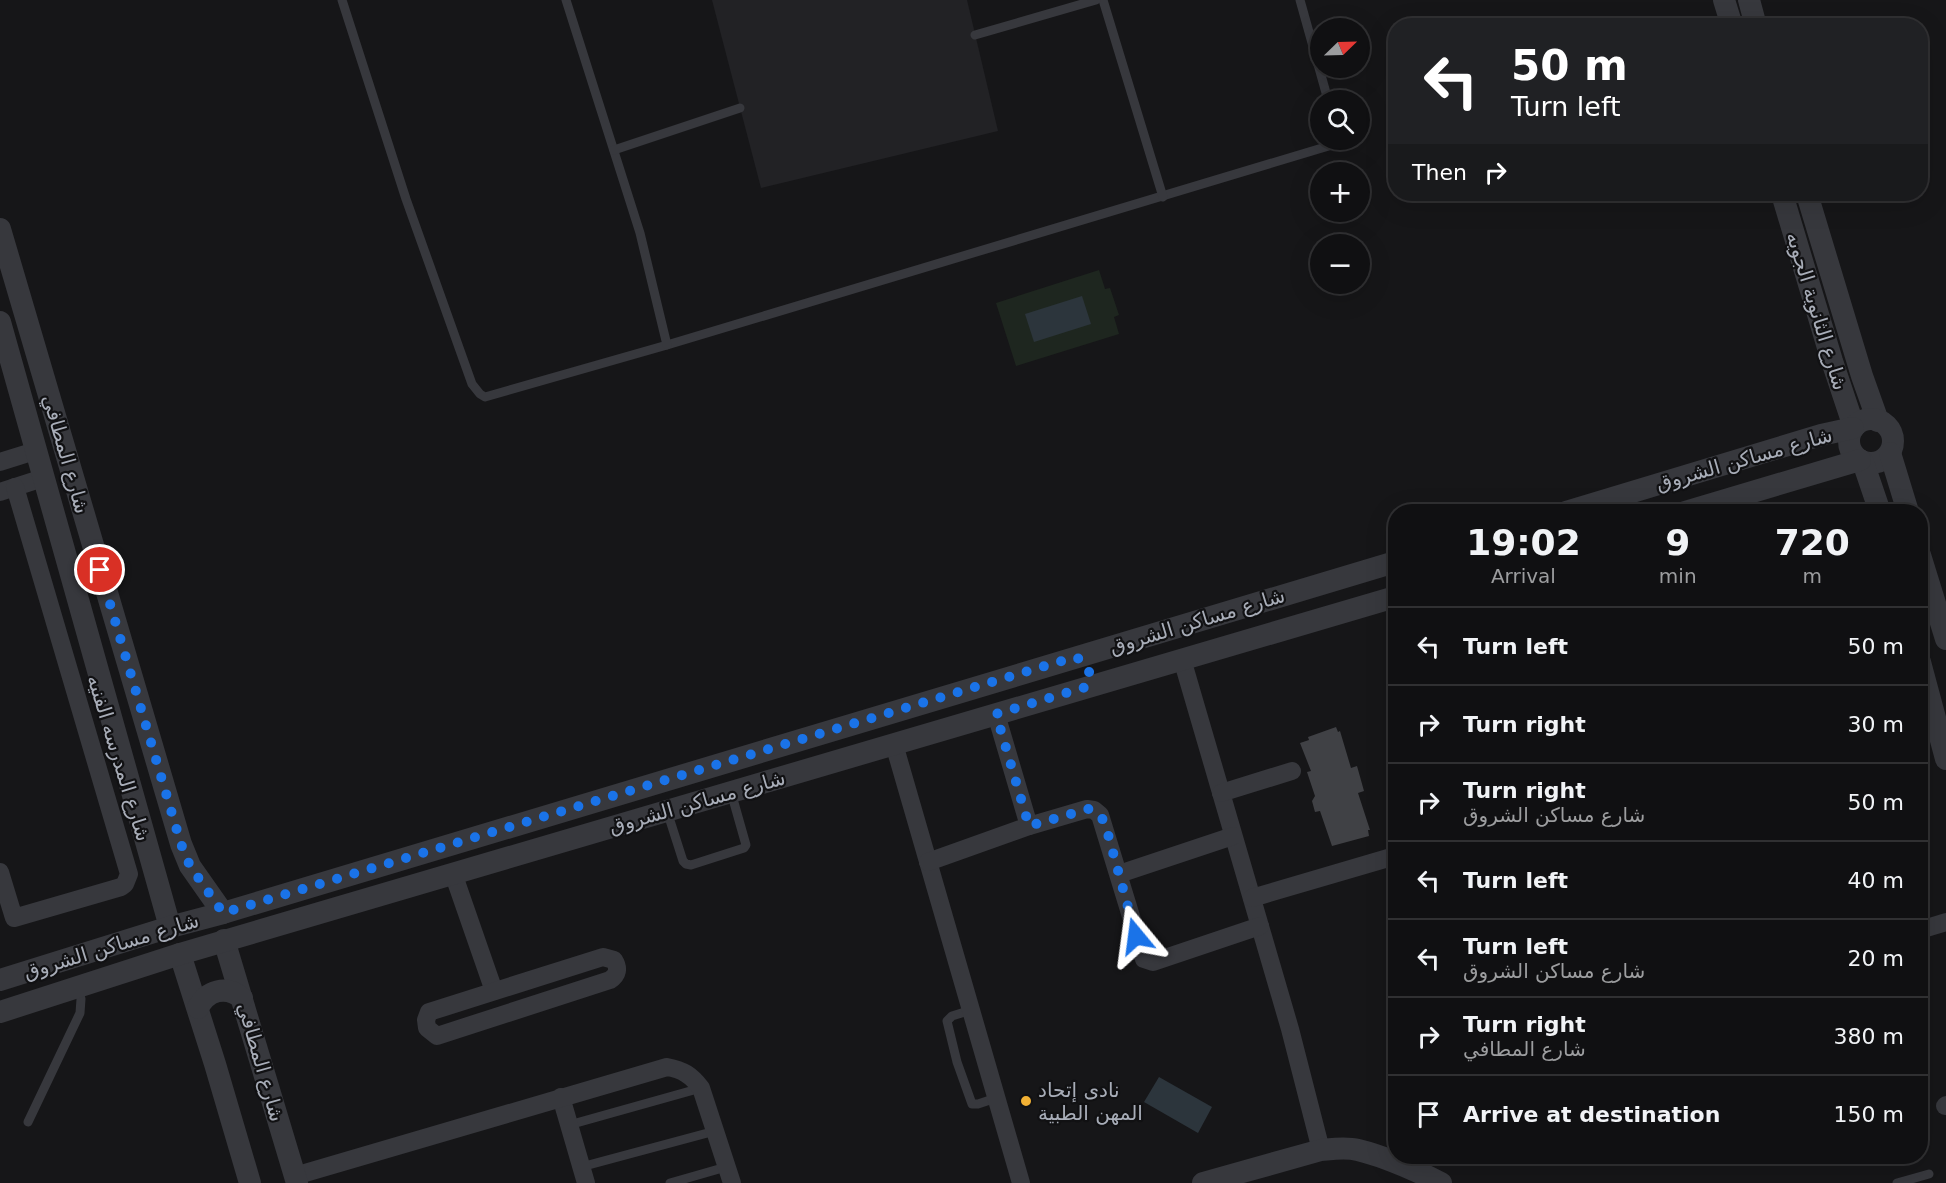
<!DOCTYPE html>
<html lang="en">
<head>
<meta charset="utf-8">
<style>
  body { margin:0; font-family:"DejaVu Sans",Vazirmatn,sans-serif; background:#1e1e20; color:#f1f3f6; height:100vh; display:flex; flex-direction:column; font-size:22px; white-space:nowrap }
  * { box-sizing:border-box; margin:0 }
  p { font-size:20px; color:#9c9d9f }
  .icon { flex:none; width:33px; height:33px; fill:none; stroke:currentColor; stroke-width:2; stroke-linecap:round; stroke-linejoin:round }
  .map { position:relative; flex:1; overflow:hidden }
  .panel { position:absolute; left:1388px; top:504px; width:540px; height:660px; display:flex; flex-direction:column; background:#101012; border-radius:24px; box-shadow:0 6px 24px #0002,0 0 0 2px #303032 }
  .panel>* { flex:none }
  .top-card { position:absolute; left:1388px; top:18px; width:540px; height:183px; border-radius:24px; box-shadow:0 6px 24px #0002,0 0 0 2px #303032; background:#202124; color:#fff; overflow:hidden }
  .needle { width:39px; rotate:67deg }
  .fabs { position:absolute; left:1310px; top:18px; display:grid; gap:12px }
  .fabs a { display:grid; place-items:center; width:60px; height:60px; border-radius:50%; background:#101012; box-shadow:0 6px 24px #0002,0 0 0 2px #303032; font-size:30px }
  .pin { position:absolute; display:grid; place-items:center; width:51px; height:51px; color:#fff; margin:-26px; border:3px solid #fff; border-radius:50%; box-shadow:0 2px 6px #0007 }
  .me { position:absolute; width:66px; margin:-33px; rotate:344deg; stroke-linejoin:round; filter:drop-shadow(0 0 4px #0008) }
  .turn { display:flex; align-items:center; gap:21px; height:126px; padding:0 24px; font-size:27px }
  .turn .icon { width:78px; height:78px; stroke-width:2.5 }
  .turn b { display:block; font-size:42px; line-height:51px }
  .then { display:flex; align-items:center; height:57px; padding:0 24px; background:#0003; gap:12px; font-size:22px }
  .eta { display:flex; justify-content:space-evenly; align-items:center; height:102px; text-align:center }
  .eta b { font-size:36px; font-weight:700; line-height:42px }
  ul { padding:0; list-style:none }
  li { display:flex; align-items:center; gap:18px; height:78px; padding:0 24px; border-top:2px solid #303032 }
  li div { flex:1 }
  li b { display:block; font-size:22px }
  li em { font-style:normal }
  .map>svg:first-child { display:block }
  .built { fill:#222225 }
  .green { fill:#1e261f }
  .water { fill:#2c353c }
  .building { fill:#404145 }
  .lines { fill:none; stroke-linecap:round; stroke-linejoin:round }
  .service { stroke:#37383d; stroke-width:9 }
  .minor { stroke:#37383d; stroke-width:18 }
  .tertiary { stroke:#37383d; stroke-width:22 }
  .route { stroke:#1a73e8; stroke-width:10; stroke-dasharray:0 18 }
  .poi-dot { fill:#f2b134; stroke:#111113; stroke-width:2 }
  .labels { text-anchor:middle; dominant-baseline:central; stroke-width:4.5; stroke-linejoin:round; paint-order:stroke }
  .street-label { font-size:20px; fill:#a8adb8; stroke:#111113 }
  .poi-label { font-size:20px; fill:#a8adb8; stroke:#111113; text-anchor:start }
</style>
</head>
<body>
<div class="map">
<svg width="1946" height="1183" viewBox="0 0 1946 1183">
  <rect width="100%" height="100%" fill="#161618"/>
  <!-- built -->
  <path class="built" d="M712,0h255l31,131 -237,57z"/>
  <!-- green -->
  <path class="green" d="M1099,270l6,19 5,-1 9,27 -5,2 5,17 -103,32 -20,-63z"/>
  <!-- water -->
  <g class="water">
    <path d="M1082,296l9,28 -57,18 -9,-28z"/>
    <path d="M1159,1077l53,30 -14,26 -54,-31z"/>
  </g>
  <!-- building -->
  <path class="building" d="M1336,727l2,5 2,-1 11,37 6,-2 7,25 -6,2 12,37h-2l1,6 -37,10 -12,-35 -5,1 -3,-11 3,-5 -8,-24 4,-1 -11,-28 9,-3 -1,-3z"/>
  <g class="lines">
    <!-- service -->
    <g class="service">
      <path d="M342,0l64,199 66,185 8,10 5,3 182,-52 665,-200 4,-5"/>
      <path d="M566,0l74,233 27,112"/>
      <path d="M1103,0l60,197"/>
      <path d="M1300,0l28,100"/>
      <path d="M975,35l121,-35"/>
      <path d="M614,150l126,-42"/>
      <path d="M667,811l16,50 3,3 5,1 53,-17 2,-3 -15,-53"/>
      <path d="M971,1010l-19,6 -5,5 10,41 15,42h6l18,-6"/>
      <path d="M28,1122l52,-109 1,-14 -3,-11"/>
      <path d="M569,1125l132,-37"/>
      <path d="M581,1167l134,-36"/>
      <path d="M670,1183l56,-16"/>
      <path d="M1897,1183l32,-9"/>
    </g>
    <!-- minor -->
    <g class="minor">
      <path d="M0,462l35,-11"/>
      <path d="M0,492l43,-14"/>
      <path d="M1182,659l108,370 31,121"/>
      <path d="M996,714l33,112 58,-17 7,1 6,5 44,144 9,3 107,-36"/>
      <path d="M894,744l127,439"/>
      <path d="M1221,793l71,-22"/>
      <path d="M928,862l101,-36"/>
      <path d="M0,872l14,46 107,-31 4,-3 4,-10 -114,-387"/>
      <path d="M453,873l41,118"/>
      <path d="M1119,874l114,-38"/>
      <path d="M1252,898l143,-42"/>
      <path d="M1920,930l26,-8"/>
      <path d="M603,957l11,3c5,8 4,15 -4,20l-173,56 -10,-8 -1,-8 3,-8z"/>
      <path d="M561,1097l25,86"/>
      <path d="M1945,1106l1,-1"/>
      <path d="M295,1176l372,-109c16,3 24,8 34,21l31,95"/>
    </g>
    <!-- tertiary -->
    <g class="tertiary">
      <path d="M1724,0l8,26"/>
      <path d="M1749,0l7,26"/>
      <path d="M1782,194l50,167 22,66"/>
      <path d="M1807,194l55,182 16,45"/>
      <path d="M0,229l181,615 9,22 33,47"/>
      <path d="M0,322l170,605"/>
      <circle cx="1871" cy="441" r="22"/>
      <path d="M1890,453l18,59"/>
      <path d="M1863,462l17,50"/>
      <path d="M1566,512l255,-77 32,-7"/>
      <path d="M1685,512l175,-52"/>
      <path d="M1920,555l26,84"/>
      <path d="M1920,662l26,97"/>
      <path d="M224,940l73,243"/>
      <path d="M180,954l35,110 35,119"/>
      <path d="M0,980l170,-53 53,-14 1172,-351"/>
      <path d="M198,1008c9,-18 28,-23 44,-10"/>
      <path d="M0,1012l180,-58 1215,-357"/>
      <path d="M1203,1183l118,-33c12,-1 25,-3 37,0 29,7 57,20 83,33"/>
    </g>
  </g>
  <g class="lines">
    <!-- route -->
    <path class="route" d="M100,570l81,274 9,22 33,47 852,-256c14,6 18,17 11,30l-90,27 33,112 59,-17c11,2 14,8 18,18l30,109"/>
  </g>
  <!-- markers -->
  <circle class="poi-dot" cx="1026" cy="1101" r="6"/>
  <g class="labels">
    <!-- street labels -->
    <g class="street-label">
      <text transform="translate(1817 311) rotate(73)">شارع الثانوية الجويه</text>
      <text transform="translate(66 454) rotate(74)">شارع المطافي</text>
      <text transform="translate(1744 459) rotate(-16)">شارع مساكن الشروق</text>
      <text transform="translate(1197 621) rotate(-17)">شارع مساكن الشروق</text>
      <text transform="translate(119 758) rotate(73)">شارع المدرسه الفنيه</text>
      <text transform="translate(697 802) rotate(-16)">شارع مساكن الشروق</text>
      <text transform="translate(111 946) rotate(-17)">شارع مساكن الشروق</text>
      <text transform="translate(261 1062) rotate(74)">شارع المطافي</text>
    </g>
    <!-- poi labels -->
    <g class="poi-label">
      <text x="1038" y="1090">نادى إتحاد<tspan x="1038" dy="23">المهن الطبية</tspan></text>
    </g>
  </g>
</svg>
<div class="fabs">
<a><svg class="needle" viewBox="-14 -14 28 28"><path d="M0-13l5 13h-10z" fill="#e53935"/><path d="M0 13l5-13h-10z" fill="#9c9d9f"/></svg></a>
<a><svg class="icon" aria-label="search" viewBox="0 0 24 24"><circle cx="10" cy="10" r="6"/><path d="M15 15l6 6"/></svg></a>
<a>+</a>
<a>−</a>
</div>
<div class="pin" style="left:100px;top:570px;background:#d93025"><svg class="icon" aria-label="arrive" viewBox="0 0 24 24"><path d="M6 21V4h12l-3 4 3 4H6"/></svg></div>
<svg class="me" style="left:1136px;top:936px" viewBox="-20 -20 40 40"><path d="M0-17L14 15 0 8-14 15z" fill="#1a73e8" stroke="#fff" stroke-width="4"/></svg>
<div class="top-card">
<div class="turn"><svg class="icon" aria-label="left" viewBox="0 0 24 24"><path d="M17 20v-9H6M10 6l-5 5 5 5"/></svg><div><b>50 m</b>Turn left</div></div>
<div class="then">Then<svg class="icon" aria-label="right" viewBox="0 0 24 24"><path d="M7 20v-9h11M14 6l5 5-5 5"/></svg></div>
</div>
<section class="panel">
<div class="eta">
<div><b>19:02</b><p>Arrival</p></div>
<div><b>9</b><p>min</p></div>
<div><b>720</b><p>m</p></div>
</div>
<ul>
<li><svg class="icon" aria-label="left" viewBox="0 0 24 24"><path d="M17 20v-9H6M10 6l-5 5 5 5"/></svg><div><b>Turn left</b></div><em>50 m</em></li>
<li><svg class="icon" aria-label="right" viewBox="0 0 24 24"><path d="M7 20v-9h11M14 6l5 5-5 5"/></svg><div><b>Turn right</b></div><em>30 m</em></li>
<li><svg class="icon" aria-label="right" viewBox="0 0 24 24"><path d="M7 20v-9h11M14 6l5 5-5 5"/></svg><div><b>Turn right</b><p>شارع مساكن الشروق</p></div><em>50 m</em></li>
<li><svg class="icon" aria-label="left" viewBox="0 0 24 24"><path d="M17 20v-9H6M10 6l-5 5 5 5"/></svg><div><b>Turn left</b></div><em>40 m</em></li>
<li><svg class="icon" aria-label="left" viewBox="0 0 24 24"><path d="M17 20v-9H6M10 6l-5 5 5 5"/></svg><div><b>Turn left</b><p>شارع مساكن الشروق</p></div><em>20 m</em></li>
<li><svg class="icon" aria-label="right" viewBox="0 0 24 24"><path d="M7 20v-9h11M14 6l5 5-5 5"/></svg><div><b>Turn right</b><p>شارع المطافي</p></div><em>380 m</em></li>
<li><svg class="icon" aria-label="arrive" viewBox="0 0 24 24"><path d="M6 21V4h12l-3 4 3 4H6"/></svg><div><b>Arrive at destination</b></div><em>150 m</em></li>
</ul>
</section>
</div>
</body>
</html>
